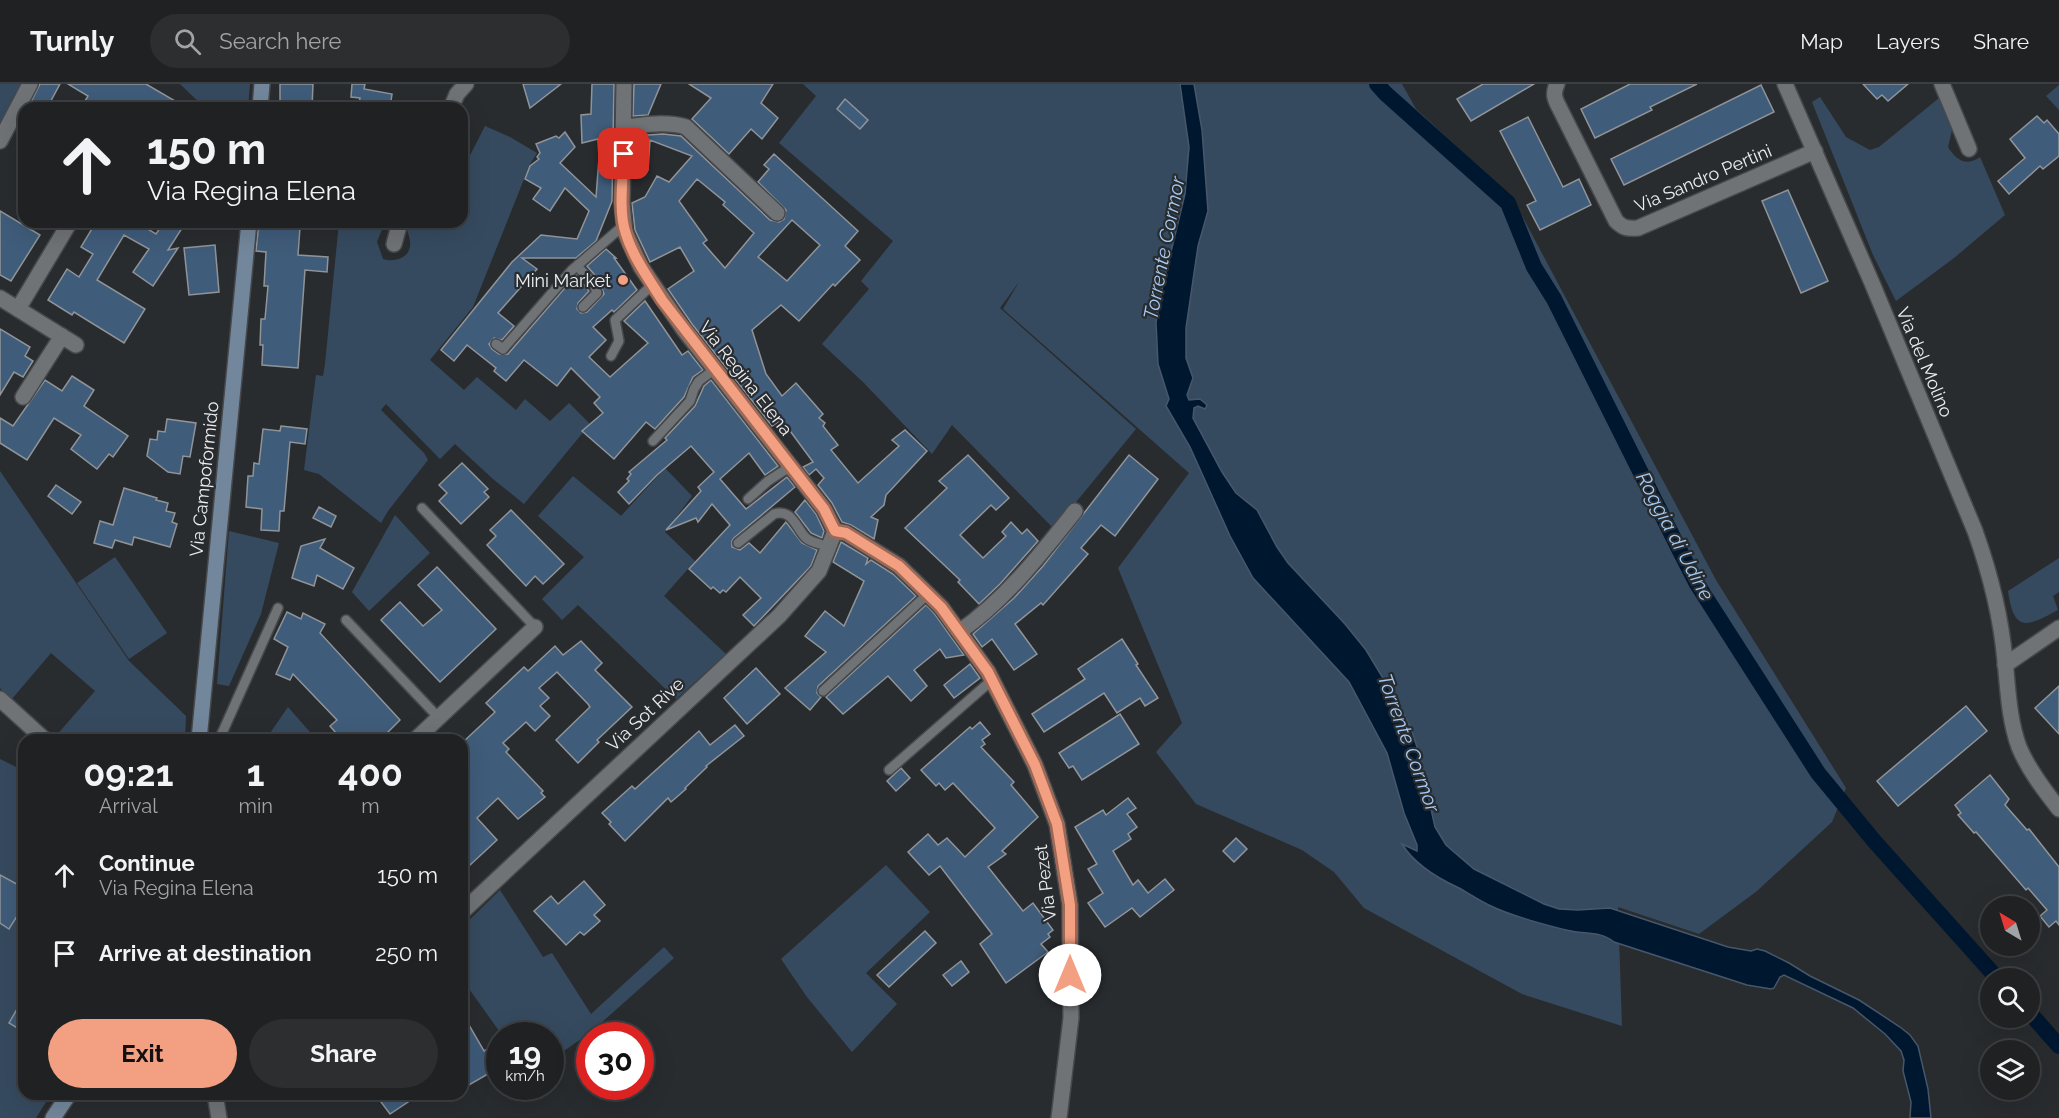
<!DOCTYPE html>
<html lang="en">
<head>
<meta charset="utf-8">
<style>
  body { margin:0; font-family:Raleway,sans-serif; background:#2c2e30; color:#f1f3f6; height:100vh; display:flex; flex-direction:column; font-size:22px; white-space:nowrap }
  * { box-sizing:border-box; margin:0 }
  p { font-size:20px; color:#a1a3a6 }
  .icon { flex:none; width:33px; height:33px; fill:none; stroke:currentColor; stroke-width:2; stroke-linecap:round; stroke-linejoin:round }
  .map { position:relative; flex:1; overflow:hidden }
  .drawer { position:absolute; left:18px; top:650px; width:450px; height:366px; display:flex; flex-direction:column; background:#1f2123; border-radius:18px; box-shadow:0 6px 24px #0002,0 0 0 2px #3c3e41 }
  .drawer>* { flex:none }
  .top-card { position:absolute; left:18px; top:18px; width:450px; height:126px; border-radius:18px; box-shadow:0 6px 24px #0002,0 0 0 2px #3c3e41; background:#1f2123; color:#f1f3f6; overflow:hidden }
  .needle { width:39px; rotate:322deg }
  .buttons { position:absolute; left:1980px; top:812px; display:grid; gap:12px }
  .buttons a { display:grid; place-items:center; width:60px; height:60px; border-radius:50%; background:#1f2123; box-shadow:0 6px 24px #0002,0 0 0 2px #3c3e41; font-size:30px }
  .speed { position:absolute; left:486px; top:938px; display:flex; gap:12px; font-size:30px; font-weight:700; text-align:center }
  .speed>* { display:grid; place-content:center; width:78px; height:78px; border-radius:50%; background:#1f2123; box-shadow:0 6px 24px #0002,0 0 0 2px #3c3e41; line-height:1 }
  .speed small { font-size:15px; font-weight:400 }
  .speed .limit { border:9px solid #d22; background:#fff; color:#111 }
  .pin { position:absolute; display:grid; place-items:center; width:51px; height:51px; color:#fff; margin:-26px; border-radius:12px; box-shadow:0 3px 9px #0006 }
  .me { position:absolute; width:66px; margin:-33px; rotate:0deg; stroke-linejoin:round; filter:drop-shadow(0 0 4px #0008) }
  .turn { display:flex; align-items:center; gap:21px; height:126px; padding:0 30px; font-size:27px }
  .turn .icon { width:78px; height:78px; stroke-width:2.5 }
  .turn b { display:block; font-size:42px; line-height:51px }
  .eta { display:flex; justify-content:space-evenly; align-items:center; height:102px; text-align:center }
  .eta b { font-size:36px; font-weight:700; line-height:42px }
  .cta { display:flex; gap:12px; margin-top:auto; padding:12px 30px }
  .cta a { flex:1; height:69px; border-radius:36px; background:#f3a082; color:#111; font-size:24px; font-weight:700; line-height:69px; text-align:center }
  .cta a+a { background:#2c2e30; color:#f1f3f6 }
  ul { padding:0; list-style:none }
  li { display:flex; align-items:center; gap:18px; height:78px; padding:0 30px }
  li div { flex:1 }
  li b { display:block; font-size:22px }
  li em { font-style:normal }
  header { display:flex; align-items:center; gap:36px; box-sizing:border-box; height:84px; padding:0 30px; background:#1f2123; border-bottom:2px solid #3c3e41 }
  header strong { font-size:28px }
  nav { display:flex; gap:33px; margin-inline-start:auto; font-size:21px }
  .search { width:420px; height:54px; background:#2c2e30; display:flex; align-items:center; gap:15px; box-sizing:border-box; padding:0 21px; border-radius:33px; color:#a1a3a6; font-size:22px }
  .map>svg:first-child { display:block }
  .green { fill:#364a5f }
  .water { fill:#001730; stroke:#47576a; stroke-width:1.5 }
  .lines { fill:none; stroke-linecap:round; stroke-linejoin:round }
  .canal { stroke:#001730; stroke-width:16 }
  .building { fill:#3f5c7a; stroke:#909498; stroke-width:1.5; fill-rule:evenodd }
  .service-casing { stroke:#46484b; stroke-width:12 }
  .minor-casing { stroke:#46484b; stroke-width:18 }
  .secondary-casing { stroke:#46484b; stroke-width:18 }
  .service { stroke:#6f7376; stroke-width:9 }
  .minor { stroke:#6f7376; stroke-width:15 }
  .secondary { stroke:#73879c; stroke-width:15 }
  .route-casing { stroke:#9e6854; stroke-width:15 }
  .route { stroke:#f3a082; stroke-width:10 }
  .poi-dot { fill:#f3a082; stroke:#292c2f; stroke-width:2 }
  .labels { text-anchor:middle; dominant-baseline:central; stroke-width:4.5; stroke-linejoin:round; paint-order:stroke }
  .street-label { font-size:18px; fill:#ecedf0; stroke:#292c2f }
  .poi-label { font-size:18px; fill:#ecedf0; stroke:#292c2f; text-anchor:end }
  .water-label { font-size:20px; font-style:italic; fill:#a4cbf5; stroke:#292c2f }
</style>
</head>
<body>
<header>
<strong>Turnly</strong>
<div class="search"><svg class="icon" aria-label="search" viewBox="0 0 24 24"><circle cx="10" cy="10" r="6"/><path d="M15 15l6 6"/></svg>Search here</div>
<nav><a>Map</a><a>Layers</a><a>Share</a></nav>
</header>
<div class="map">
<svg width="2059" height="1034" viewBox="0 0 2059 1034">
  <rect width="100%" height="100%" fill="#292c2f"/>
  <!-- green -->
  <g class="green">
    <path d="M0,0h24l-24,45z"/>
    <path d="M180,0h70l-2,24h-43z"/>
    <path d="M803,0h599l14,25 96,88 204,383 130,208 -14,34 -75,69 -58,43 -81,-27 4,119 -100,-32 -158,-86 -30,-36 -32,-22 -106,-46 -40,-52 26,-29 -64,-155 71,-95 -186,-164 16,-27 -19,26 136,121 -82,100 -102,-104 -20,29 -69,-72 -41,-38 47,-55 -8,-8 32,-40 -114,-98 37,-47z"/>
    <path d="M2059,1v25l-13,-14z"/>
    <path d="M1820,13l26,40 24,13 9,-3 60,-49 14,28 -5,21c8,13 18,20 32,10l25,58 -51,43 -58,43 -23,-46 -61,-153z"/>
    <path d="M485,42l25,11 27,16 -7,11 -57,143 -43,53 34,30 13,-13 39,33 9,-11 25,22 19,-18 21,21 -66,80 -31,-25 -38,-35 -15,15 -54,-55 -5,6 43,43 4,7 -40,51 -7,12 -62,-49 -15,-4 12,-95 7,1 2,-12 14,-142h46l-8,20 6,17c13,4 29,-2 27,-18 -1,-7 -4,-12 -4,-19h56v-51z"/>
    <path d="M665,384l27,28 -27,36 30,29 -31,35 62,58 -50,45 -98,-94 -16,15 -20,-21 42,-42 -46,-41 35,-40 48,40z"/>
    <path d="M0,387l129,190 57,55 -1,23h-129l-1,-2 40,-46 -44,-38 -40,47 -11,-12z"/>
    <path d="M395,431l35,38 -61,58 -17,-19z"/>
    <path d="M229,447l50,12 -18,71 -32,72 -12,-2z"/>
    <path d="M115,473l52,76 -38,26 -52,-76z"/>
    <path d="M2059,474v34l-6,4 5,14c-31,17 -44,23 -50,-19z"/>
    <path d="M288,623l28,32h-50z"/>
    <path d="M0,675l24,12v323h27l-15,24h-36z"/>
    <path d="M886,781l44,47 -64,61 31,31 -45,48 -45,-55 -26,-38z"/>
    <path d="M500,806l43,67 9,-4 39,61 73,-67 10,11 -83,74 -40,28 -1,-25h-48l-40,-56v-52z"/>
  </g>
  <!-- water -->
  <path class="water" d="M1180,0h14l8,46 6,81 -10,35 -12,82v30l7,20 -6,17 2,5 11,-1 7,6 -2,4 -7,-3 -4,2 -1,10 29,54 14,21 21,17 20,37 11,16 57,61 21,26 32,53 13,26 6,18 18,80 11,18 28,24 70,35 15,5 19,1 32,-2 118,39 23,4 6,-2 8,2 24,12 21,13 49,24 41,27 10,8 8,11 10,43 3,29h-21l1,-16 -8,-31 1,-11 -3,-9 -16,-17 -32,-26 -69,-33 -4,2 -6,11 -3,1 -24,-4 -133,-43c-14,-12 -31,-7 -48,-12 -23,-6 -53,-13 -75,-24 -11,-5 -21,-12 -32,-18 -22,-10 -44,-23 -57,-44l15,7v-6l-13,-32 -17,-60 -38,-71 -96,-104 -23,-42 -40,-89 -24,-41 3,-7 -11,-35 -2,-42 6,-33 23,-95 4,-47z"/>
  <g class="lines">
    <!-- canal -->
    <g class="canal">
      <path d="M1377,0l8,9 123,110 26,64 20,32 127,254 16,31 121,189 57,69 122,136"/>
      <path d="M2030,929l29,33"/>
    </g>
  </g>
  <!-- building -->
  <g class="building">
    <path d="M40,0h20l-13,24h-19z"/>
    <path d="M68,0h78l41,24h-62l-11,-6 -3,6h-30l7,-12z"/>
    <path d="M280,0h33l-1,24h-32z"/>
    <path d="M352,0h13l-1,5 28,5 -2,14h-32l2,-10 -9,-1z"/>
    <path d="M523,0h38l-31,24z"/>
    <path d="M592,0h22l-2,117 -16,40 -20,17h-54l15,11 -39,44 16,13 -12,14 -8,-2 -5,6 3,5 7,5h9l68,-79 13,16 -11,12 -1,6 4,4 6,-1 17,-18 -5,-14 -12,-14 19,-17 10,9h-2l23,32 -23,22 -2,-2 -19,17 13,13 -17,17 21,20 38,-34 -24,-22 21,-20 37,54 6,-4 15,19 -10,7 -9,20 -29,32 -9,-7 -32,37 -32,-28 21,-18 -9,-10 6,-6 -29,-29 -14,18 -33,-26 -18,21 -12,-10 2,-3 -29,-23 -13,16 -13,-11 71,-88 29,-27 36,4 12,-28 -24,-23 -15,23 -17,-12 8,-11 -16,-9 5,-13 9,-7 -2,-2 3,-4 -4,-9 20,-8 3,2 6,-6 10,15 -15,16 36,34 3,-39 -1,-19 -16,4 -1,-28 10,-1z"/>
    <path d="M634,0h27l-13,31 -15,1z"/>
    <path d="M689,0h84l-12,19 17,15 -16,21 -11,-10 -22,25 -37,-35 19,-21z"/>
    <path d="M1483,0h51l-63,37 -14,-22z"/>
    <path d="M1630,0h67l-47,23 2,3 -57,28 -14,-29z"/>
    <path d="M1863,0h45l-20,17 -6,-6 -5,4z"/>
    <path d="M1761,1l13,27 -150,73 -13,-26z"/>
    <path d="M845,15l23,21 -8,9 -23,-20z"/>
    <path d="M2037,32l7,7 3,-3 12,14v22l-16,13 -3,-3 -31,28 -11,-13 27,-23 -15,-19z"/>
    <path d="M1528,33l35,70 16,-8 12,26 -51,25 -13,-25 9,-4 -36,-70z"/>
    <path d="M663,50l18,2 89,84 9,2 5,-3 2,-9 -28,-28 11,-13 -5,-4 10,-11 84,77 -13,15 15,14 -25,26 -2,-2 -34,37 -18,-16 -29,25 14,44 16,22 14,-13 27,31 -4,4 6,5 -2,3 15,19 -7,5 27,33 41,-37 -7,-6 13,-10 22,21 -41,44 -2,10 -13,12 7,3 -4,19 -23,-14 -9,-3 -10,-19 -14,-18 6,-7 -8,-9 -7,6 -6,-8 10,-5 -31,-42 -10,6 -80,-102 -24,-35 26,-18 -14,-24 -30,15 -15,-32 -3,-27 13,-6 12,-21 12,6 23,-26 -42,-16 -2,30h-16l1,-34zM697,95l28,23 -2,3 31,28 -29,35 -22,-25 4,-3 -28,-39zM792,136l28,25 -33,36 -29,-24z"/>
    <path d="M1788,106l40,91 -27,12 -39,-92z"/>
    <path d="M0,127l40,24 -29,46 -11,-6z"/>
    <path d="M96,138h40l20,12 8,-12h22l-18,28 10,-2 -25,38 -20,-14 16,-23 -25,-14 -27,45 48,29 -21,34 -50,-31 -2,3 -24,-15 19,-31 12,8 14,-23 -12,-7z"/>
    <path d="M259,138h18v3l23,3 -2,27 30,2 -1,15 -22,-2 -7,98 -36,-3 1,-20h-3l1,-26h4l3,-33h-4l2,-34 -10,-1z"/>
    <path d="M215,161l4,47 -30,3 -5,-47z"/>
    <path d="M0,245l30,18 -5,9 8,5 -10,16 -9,-5 -14,23z"/>
    <path d="M72,292l22,14 -10,16 44,30 -15,21 -4,-3 -12,15 -26,-20 10,-14 -27,-17 -27,42 -27,-17v-25l13,8 32,-46 17,11z"/>
    <path d="M711,296l67,86 -13,9 -16,-22 -29,26 26,30 41,-32 8,10 -61,51 -2,3v6l8,3 9,-7 11,10 26,-31 16,21 15,7 -6,16 -57,60 -11,-11 18,-17 -21,-21 -14,15 -3,-2 -3,3 -7,-6 -2,2 -22,-20 41,-44 -18,-21 -14,18 -2,-4 -30,12 35,-39 -3,-4 16,-15 -23,-26 -34,29 -28,29 -11,-12 11,-11 -2,-2 4,-5 -2,-2 38,-32 -2,-2 30,-32 9,-20z"/>
    <path d="M167,335l29,4 -6,34 -7,-1 -3,18 -12,-2 -21,-16 3,-17 7,1 1,-9 7,1z"/>
    <path d="M281,342l26,3 -2,15 -15,-2 -6,69h-4l-1,20 -18,-1 1,-21 -16,-2 2,-31h5l1,-13 5,1 4,-35 17,2z"/>
    <path d="M968,371l41,43 -13,12 -5,-5 -31,30 23,23 23,-22 -4,-4 9,-10 11,12 5,-5 11,12 -38,43 -21,20 -21,-22 2,-2 -55,-52 42,-40 -8,-7z"/>
    <path d="M1129,371l29,24 -43,57 -14,-11 -20,23 7,6 -45,51 -2,-2 -26,21 22,30 -23,16 -22,-31 -10,8 -9,-13 41,-36 29,-32z"/>
    <path d="M462,379l26,26 -4,3 5,5 -28,27 -22,-23 8,-8 -8,-8z"/>
    <path d="M56,401l25,17 -9,12 -24,-18z"/>
    <path d="M124,404l33,10 -1,2 12,3 -2,8 9,2 -3,9 5,2 -7,23 -36,-10 -2,8 -17,-5 -3,8 -18,-5 6,-22 13,4z"/>
    <path d="M805,416l11,14 8,17 -2,7 -11,-5 -16,-21z"/>
    <path d="M319,423l17,9 -5,11 -18,-9z"/>
    <path d="M511,426l53,54 -21,20 -8,-8 -9,10 -39,-41 9,-9 -6,-6z"/>
    <path d="M325,455l-5,9 34,20 -11,21 -26,-14 -3,11 -22,-8 9,-32z"/>
    <path d="M841,458l27,16 -2,6 5,-4 22,14 23,22 -98,90 -1,7 4,4 -11,13 -25,-22 41,-36 -21,-16 20,-25 19,15 20,-45 -31,-19z"/>
    <path d="M437,483l59,62 -56,53 -59,-62 19,-18 23,24 19,-16 -24,-25z"/>
    <path d="M926,521l8,8 30,42 -18,3 -6,-9 -26,21 13,16 -16,15 -23,-25 -45,38 -17,-17z"/>
    <path d="M287,528l14,7 2,-6 22,11 -5,9 80,87 -20,20h-38l-12,-14 7,-6 -44,-46 -3,6 -14,-6 12,-27 -14,-8z"/>
    <path d="M1122,555l16,25 -2,1 22,33 -13,8 -5,-8 -23,15 -13,-20 -60,39 -12,-18 53,-35 -7,-10z"/>
    <path d="M581,557l21,22 -7,7 37,37 -35,33 2,2 -21,21 -22,-23 34,-33 -2,-3 -31,-32 -18,16 10,10 -9,8 10,10 -15,15 -9,-9 -23,21 6,6 -3,3 37,39 -2,2 4,4 -27,22 -20,-21 -21,20 20,22 -27,25 -8,-8v-114l33,-31 -9,-9 38,-36 4,4 27,-25 8,9z"/>
    <path d="M970,580l10,14 -26,20 -10,-13z"/>
    <path d="M756,584l24,26 -33,30 -23,-26z"/>
    <path d="M2059,602v48l-24,-26z"/>
    <path d="M1966,622l21,25 -89,75 -21,-25z"/>
    <path d="M1120,630l19,30 -57,36 -9,-14 -4,2 -10,-15z"/>
    <path d="M980,638l10,12 -8,6 3,4 -4,3 33,35 -3,3 27,32 -36,34 4,3 -18,13 35,44 10,-8 20,27 -5,4 2,3 -9,7 7,8 -42,31 -26,-39 12,-10 -52,-68 -11,9 -21,-23 20,-18 10,11 9,-7 18,19 30,-29 -42,-45 -8,7 -6,-7 -3,3 -15,-16 49,-43 2,2z"/>
    <path d="M735,641l9,11 -38,30 1,1 -22,21 1,1 -15,13 -3,-4 -43,43 -16,-17 2,-2 -9,-9 30,-27 3,3 64,-58 11,14z"/>
    <path d="M901,684l9,10 -14,13 -9,-10z"/>
    <path d="M1990,691l19,24 -4,6 22,25 2,-1 30,38v58l-3,-4 -7,6 -9,-11 7,-6 -19,-22 -2,2 -50,-58 -2,1 -16,-18 3,-2 -6,-8z"/>
    <path d="M1128,714l8,10 -9,6 10,13 -9,7 3,5 -18,12 20,34 5,-5 10,13 17,-14 9,11 -34,27 -8,-9 -27,19 -17,-24 15,-10 -15,-24 9,-5 -22,-37 28,-17 3,5z"/>
    <path d="M1236,754l11,11 -13,13 -11,-11z"/>
    <path d="M0,791l24,13v17l-15,24 -9,-6z"/>
    <path d="M584,797l21,24 -11,10 6,6 -16,14 -4,-3 -14,13 -32,-34 17,-15 7,8z"/>
    <path d="M925,847l11,12 -47,44 -12,-12z"/>
    <path d="M961,877l8,11 -17,14 -9,-11z"/>
    <path d="M24,913v35l-15,-9z"/>
    <path d="M462,929l22,38 16,-9v25l-38,22z"/>
    <path d="M375,1010h45l-30,20z"/>
  </g>
  <g class="lines">
    <defs>
      <g id="service">
        <path d="M577,182l17,18 3,9 -14,14"/>
        <path d="M496,260l7,5 69,-79 52,-45"/>
        <path d="M611,272l8,-15 -4,-21 37,-35"/>
        <path d="M653,357l37,-40 4,-12 5,-8 16,-12"/>
        <path d="M748,415l20,-18 23,-15"/>
        <path d="M422,424l113,119"/>
        <path d="M738,459l36,-29c18,-6 22,14 32,24 6,5 16,6 23,9"/>
        <path d="M346,536l93,98"/>
        <path d="M823,607l105,-97"/>
        <path d="M219,656l59,-132"/>
        <path d="M889,686l103,-90"/>
      </g>
      <g id="minor">
        <path d="M624,0l-2,119 3,29 16,35 43,63 140,179 11,22 11,2 53,33 42,41 47,65 47,93 22,59 13,81 1,113 -12,100"/>
        <path d="M1557,0c-4,9 -3,14 2,23l57,114c7,7 12,8 22,7l177,-77"/>
        <path d="M1785,0l87,199 103,248c15,42 26,85 30,130 3,28 4,59 14,86 9,22 25,43 40,62"/>
        <path d="M1942,0l27,65"/>
        <path d="M451,24l6,-14 9,-10"/>
        <path d="M625,43c20,-2 41,-6 61,0l91,86"/>
        <path d="M0,57l30,-57"/>
        <path d="M394,160l6,-22"/>
        <path d="M0,214l76,47"/>
        <path d="M18,225l52,-87"/>
        <path d="M23,313l39,-61"/>
        <path d="M959,548c47,-33 81,-77 116,-121"/>
        <path d="M2005,581l54,-37"/>
        <path d="M0,615l45,41"/>
        <path d="M415,656l120,-113"/>
        <path d="M462,828l317,-296 40,-45 16,-40"/>
        <path d="M215,1010l4,24"/>
      </g>
      <g id="secondary">
        <path d="M260,24l2,-24"/>
        <path d="M199,656l50,-518"/>
        <path d="M53,1034l16,-24"/>
      </g>
    </defs>
    <!-- service casing -->
    <use href="#service" class="service-casing"/>
    <!-- minor casing -->
    <use href="#minor" class="minor-casing"/>
    <!-- secondary casing -->
    <use href="#secondary" class="secondary-casing"/>
    <!-- service -->
    <use href="#service" class="service"/>
    <!-- minor -->
    <use href="#minor" class="minor"/>
    <!-- secondary -->
    <use href="#secondary" class="secondary"/>
  </g>
  <g class="lines">
    <defs>
      <path id="route" d="M624,70c-1,23 -6,58 2,80 7,23 23,45 36,66l162,209 11,22 11,2 53,33 42,41 47,65 47,93 22,59 13,81v70"/>
    </defs>
    <!-- route casing -->
    <use href="#route" class="route-casing"/>
    <!-- route -->
    <use href="#route" class="route"/>
  </g>
  <!-- markers -->
  <circle class="poi-dot" cx="623" cy="196" r="6"/>
  <g class="labels">
    <!-- street labels -->
    <g class="street-label">
      <text transform="translate(1703 94) rotate(-23)">Via Sandro Pertini</text>
      <text transform="translate(1925 278) rotate(67)">Via del Molino</text>
      <text transform="translate(746 294) rotate(52)">Via Regina Elena</text>
      <text transform="translate(204 395) rotate(-84)">Via Campoformido</text>
      <text transform="translate(645 630) rotate(-43)">Via Sot Rive</text>
      <text transform="translate(1045 799) rotate(-97)">Via Pezet</text>
    </g>
    <!-- poi labels -->
    <g class="poi-label">
      <text x="611" y="196">Mini Market</text>
    </g>
    <!-- water labels -->
    <g class="water-label">
      <text transform="translate(1164 164) rotate(-79)">Torrente Cormor</text>
      <text transform="translate(1675 452) rotate(62)">Roggia di Udine</text>
      <text transform="translate(1409 659) rotate(70)">Torrente Cormor</text>
    </g>
  </g>
</svg>
<div class="buttons">
<a><svg class="needle" viewBox="-14 -14 28 28"><path d="M0-13l5 13h-10z" fill="#e53935"/><path d="M0 13l5-13h-10z" fill="#a1a3a6"/></svg></a>
<a><svg class="icon" aria-label="search" viewBox="0 0 24 24"><circle cx="10" cy="10" r="6"/><path d="M15 15l6 6"/></svg></a>
<a><svg class="icon" aria-label="layers" viewBox="0 0 24 24"><path d="M12 4l9 5-9 5-9-5zM3 14l9 5 9-5"/></svg></a>
</div>
<div class="speed"><div>19<small>km/h</small></div><div class="limit">30</div></div>
<div class="pin" style="left:624px;top:70px;background:#d93025"><svg class="icon" aria-label="arrive" viewBox="0 0 24 24"><path d="M6 21V4h12l-3 4 3 4H6"/></svg></div>
<svg class="me" style="left:1070px;top:891px" viewBox="-20 -20 40 40"><circle r="19" fill="#fff"/><path d="M0-13L10 11 0 6-10 11z" fill="#f3a082"/></svg>
<div class="top-card">
<div class="turn"><svg class="icon" aria-label="ahead" viewBox="0 0 24 24"><path d="M12 20V5M6 11l6-6 6 6"/></svg><div><b>150 m</b>Via Regina Elena</div></div>
</div>
<section class="drawer">
<div class="eta">
<div><b>09:21</b><p>Arrival</p></div>
<div><b>1</b><p>min</p></div>
<div><b>400</b><p>m</p></div>
</div>
<ul>
<li><svg class="icon" aria-label="ahead" viewBox="0 0 24 24"><path d="M12 20V5M6 11l6-6 6 6"/></svg><div><b>Continue</b><p>Via Regina Elena</p></div><em>150 m</em></li>
<li><svg class="icon" aria-label="arrive" viewBox="0 0 24 24"><path d="M6 21V4h12l-3 4 3 4H6"/></svg><div><b>Arrive at destination</b></div><em>250 m</em></li>
</ul>
<div class="cta"><a>Exit</a><a>Share</a></div>
</section>
</div>
</body>
</html>
